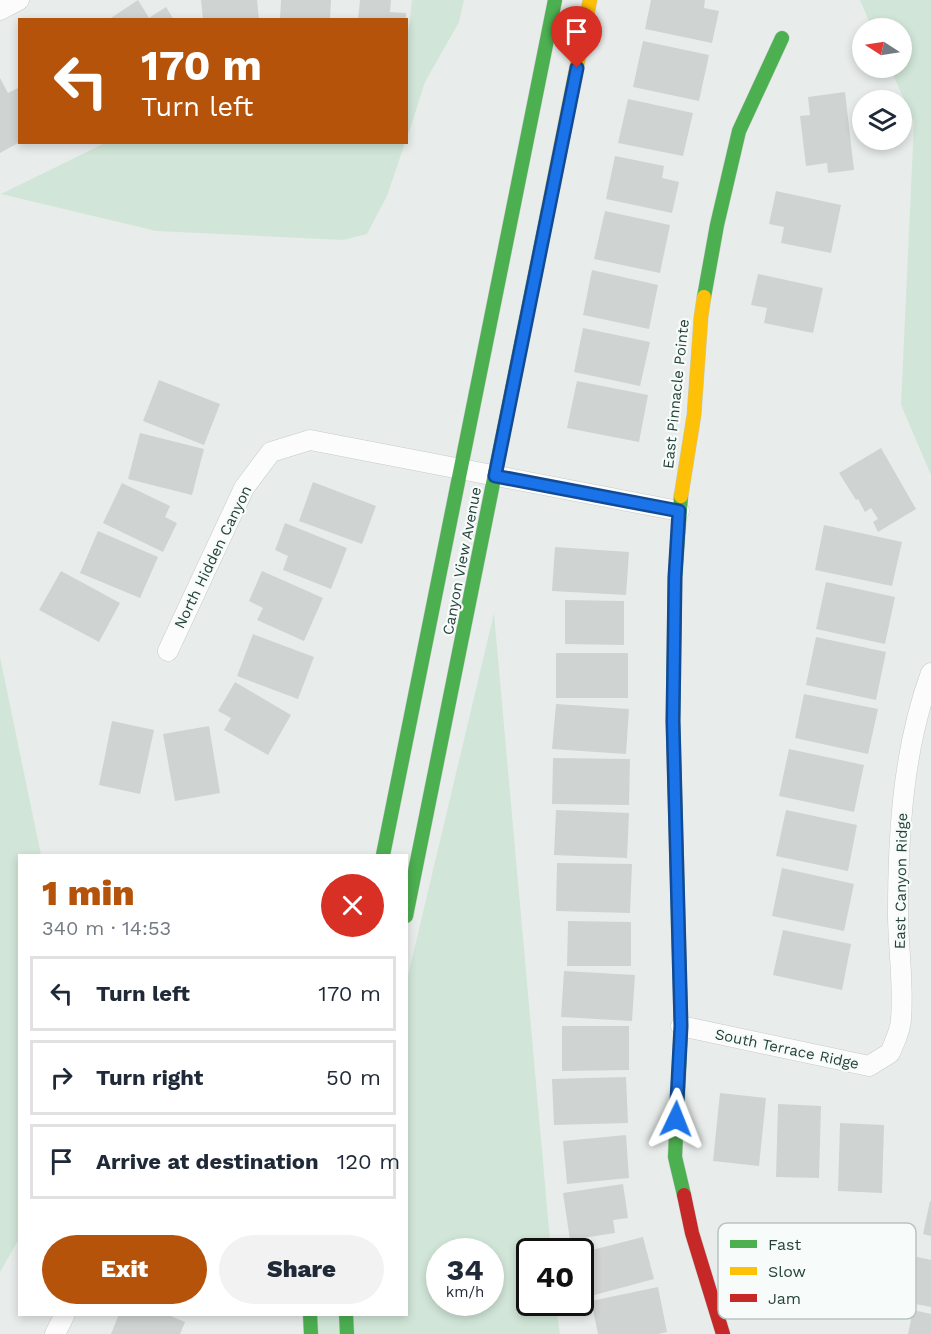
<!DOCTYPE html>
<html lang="en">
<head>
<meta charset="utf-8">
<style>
  body { margin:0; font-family:"Work Sans",sans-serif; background:#f2f2f3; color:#1f2937; height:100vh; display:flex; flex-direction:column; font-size:22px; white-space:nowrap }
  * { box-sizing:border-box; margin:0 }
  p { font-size:20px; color:#747a83 }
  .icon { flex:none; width:33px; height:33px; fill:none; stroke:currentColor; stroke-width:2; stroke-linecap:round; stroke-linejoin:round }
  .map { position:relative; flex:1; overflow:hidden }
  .details { position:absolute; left:18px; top:854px; width:390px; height:462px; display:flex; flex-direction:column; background:#fff; border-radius:0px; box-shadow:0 3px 9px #0003 }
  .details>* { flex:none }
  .hud { position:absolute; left:18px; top:18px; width:390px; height:126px; border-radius:0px; box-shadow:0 3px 9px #0003; background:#b45309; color:#fff; overflow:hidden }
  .needle { width:39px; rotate:282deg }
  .tools { position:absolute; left:852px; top:18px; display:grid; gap:12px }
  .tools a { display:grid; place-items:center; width:60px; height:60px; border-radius:50%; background:#fff; box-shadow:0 3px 9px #0003; font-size:30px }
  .speed { position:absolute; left:426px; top:1238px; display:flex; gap:12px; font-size:30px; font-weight:700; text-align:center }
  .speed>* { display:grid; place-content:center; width:78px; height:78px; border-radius:50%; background:#fff; box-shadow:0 3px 9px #0003; line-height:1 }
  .speed small { font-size:15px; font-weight:400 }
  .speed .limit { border:3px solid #111; border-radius:9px; background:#fff; color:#111 }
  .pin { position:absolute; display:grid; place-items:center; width:51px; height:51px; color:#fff; margin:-62px -26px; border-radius:50% 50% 50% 0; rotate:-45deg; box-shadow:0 0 6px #0007 }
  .pin .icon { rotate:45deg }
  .me { position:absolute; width:66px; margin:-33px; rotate:2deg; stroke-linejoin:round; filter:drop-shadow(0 0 4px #0008) }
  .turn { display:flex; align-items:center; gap:21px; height:126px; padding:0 24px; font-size:27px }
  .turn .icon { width:78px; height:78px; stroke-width:2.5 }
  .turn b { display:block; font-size:42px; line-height:51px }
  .round { display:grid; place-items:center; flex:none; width:63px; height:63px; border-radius:32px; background:#f2f2f3 }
  .summary { display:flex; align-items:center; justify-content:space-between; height:102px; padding:0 24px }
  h1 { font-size:36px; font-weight:800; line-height:45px; color:#b45309 }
  .action { display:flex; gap:12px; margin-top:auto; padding:12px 24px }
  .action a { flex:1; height:69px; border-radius:36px; background:#b45309; color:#fff; font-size:24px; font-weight:800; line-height:69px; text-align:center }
  .action a+a { background:#f2f2f3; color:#1f2937 }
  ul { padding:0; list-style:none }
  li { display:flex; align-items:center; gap:18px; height:75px; margin:0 12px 9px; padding:0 12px; border:3px solid #e0e1e3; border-radius:0px }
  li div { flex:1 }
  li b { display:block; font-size:22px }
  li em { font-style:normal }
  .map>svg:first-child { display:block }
  .green { fill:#d1e6d8; fill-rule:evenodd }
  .building { fill:#cfd4d2 }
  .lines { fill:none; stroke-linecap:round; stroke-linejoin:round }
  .street-casing { stroke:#c5cac8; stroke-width:21 }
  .fast-casing { stroke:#c3cbc8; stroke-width:15 }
  .slow-casing { stroke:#c3cbc8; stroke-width:15 }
  .jam-casing { stroke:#c3cbc8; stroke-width:15 }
  .street { stroke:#fcfcfc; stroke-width:20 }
  .fast { stroke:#4caf50; stroke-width:14 }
  .slow { stroke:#ffc107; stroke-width:14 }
  .jam { stroke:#c62828; stroke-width:14 }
  .route-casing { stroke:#114b97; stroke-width:15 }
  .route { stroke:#1a73e8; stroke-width:10 }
  .labels { text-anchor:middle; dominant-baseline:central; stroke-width:4.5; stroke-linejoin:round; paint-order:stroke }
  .street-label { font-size:15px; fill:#24423a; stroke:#f7fbf9 }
  .key { fill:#f7fbf9; stroke:#b8c4c0; stroke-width:1.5 }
  .key-label { font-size:16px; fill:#24423a }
</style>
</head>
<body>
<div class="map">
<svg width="931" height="1334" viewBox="0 0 931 1334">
  <rect width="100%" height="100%" fill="#e8edeb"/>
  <!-- green -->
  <g class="green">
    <path d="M412,0h52l-5,22 -34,60 -18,56 -1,-85z"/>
    <path d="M860,0h71v475l-30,-70 13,-283 -24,-54h12v-40h-30z"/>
    <path d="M105,143v-1l300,1 -18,53 -20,38 -24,6 -187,-9 -155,-37z"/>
    <path d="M494,613l57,638h-21v51h25l5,32h-252l6,-20h92l1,-334zM440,1251h50v51h-50z"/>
    <path d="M0,657l41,198h-21v382l-20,35z"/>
  </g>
  <!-- building -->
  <g class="building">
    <path d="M138,0l11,18 17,-11 8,13h-66z"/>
    <path d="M201,0h56l2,20h-56z"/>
    <path d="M281,0h50l-1,20h-50z"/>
    <path d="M360,0h31l-1,12 16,1v7h-48z"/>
    <path d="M651,0h54l-1,8 15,3 -7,32 -67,-14z"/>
    <path d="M643,41l66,14 -10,46 -66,-14z"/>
    <path d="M0,78l8,15 12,-6v55l-20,11z"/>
    <path d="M845,92l9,78 -26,3 -1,-10 -21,3 -6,-50 10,-1 -2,-18z"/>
    <path d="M628,99l65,14 -10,43 -65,-13z"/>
    <path d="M615,156l49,10 -2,12 17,4 -7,31 -66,-14z"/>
    <path d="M776,191l65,14 -10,48 -50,-10 3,-16 -15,-3z"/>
    <path d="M605,211l65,14 -10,48 -66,-14z"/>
    <path d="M592,270l66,15 -9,44 -66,-14z"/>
    <path d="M758,274l65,14 -10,45 -49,-10 3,-15 -16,-3z"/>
    <path d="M583,328l67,14 -10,44 -66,-14z"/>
    <path d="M159,380l61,24 -16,41 -61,-24z"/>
    <path d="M577,381l71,14 -9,47 -72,-14z"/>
    <path d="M140,433l64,16 -12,46 -64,-16z"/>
    <path d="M881,448l35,61 -38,23 -5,-10 5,-3 -7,-11 -6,4 -7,-13 -2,1 -17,-27z"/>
    <path d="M313,482l63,24 -14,38 -63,-23z"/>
    <path d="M122,483l48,23 -5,11 12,6 -14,29 -60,-29z"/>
    <path d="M285,523l62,25 -16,41 -48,-19 5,-14 -13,-6z"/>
    <path d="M824,525l78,17 -10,44 -77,-16z"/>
    <path d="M98,531l60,26 -18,41 -60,-25z"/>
    <path d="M555,547l74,5 -3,43 -74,-4z"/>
    <path d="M61,571l59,32 -21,39 -60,-32z"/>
    <path d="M262,571l61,27 -19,43 -47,-21 6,-12 -14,-7z"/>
    <path d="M826,582l69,15 -10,47 -69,-15z"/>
    <path d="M565,600l59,1v44l-59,-1z"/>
    <path d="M253,634l61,23 -16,42 -61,-23z"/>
    <path d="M816,637l70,15 -10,48 -70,-15z"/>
    <rect x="556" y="653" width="72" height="45"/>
    <path d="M235,682l56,33 -23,40 -44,-25 7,-12 -13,-7z"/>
    <path d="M804,694l74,15 -10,45 -73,-16z"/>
    <path d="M556,704l73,5 -3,45 -74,-5z"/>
    <path d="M112,721l42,9 -14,64 -41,-9z"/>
    <path d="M209,726l11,67 -45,8 -12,-67z"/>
    <path d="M789,749l75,16 -10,47 -75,-16z"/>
    <path d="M553,758l77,1 -1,46 -77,-1z"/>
    <path d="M556,810l73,3 -2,45 -73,-3z"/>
    <path d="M786,810l71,15 -9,46 -72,-15z"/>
    <path d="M557,863l75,1 -2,49 -74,-2z"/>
    <path d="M782,868l72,16 -10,47 -72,-15z"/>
    <path d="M568,921l63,1v44h-64z"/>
    <path d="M783,930l68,14 -9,46 -69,-15z"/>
    <path d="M564,971l71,4 -3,46 -71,-4z"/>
    <path d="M562,1026h67v44l-67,1z"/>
    <path d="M626,1077l2,46 -74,2 -2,-46z"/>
    <path d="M720,1093l46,5 -7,68 -46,-5z"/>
    <path d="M778,1104l43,2 -2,72 -43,-1z"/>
    <path d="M840,1123l44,2 -2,68 -44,-2z"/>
    <path d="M626,1135l3,43 -62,6 -4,-43z"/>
    <path d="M623,1184l5,34 -15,2 2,13 -45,7 -7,-47z"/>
    <path d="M930,1201h1v35l-8,-2z"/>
    <path d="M643,1237l11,42 -67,18 -7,-26v-18z"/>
    <path d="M913,1256l18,4v47l-31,-6 3,-17 7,2 3,-12 -4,-1z"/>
    <path d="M658,1287l9,45 -9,2h-60l-7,-33z"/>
    <path d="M913,1310l18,4v20h-23z"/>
    <path d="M119,1314h47l19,8 -5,12h-69z"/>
  </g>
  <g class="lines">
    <defs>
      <g id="street">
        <path d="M0,10l19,-10"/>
        <path d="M168,651l76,-163 27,-36 39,-12 369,71"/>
        <path d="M681,1026l188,40 21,-13c4,-10 11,-23 11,-34 3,-35 -3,-71 -3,-106 0,-80 5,-164 33,-240"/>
        <path d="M55,1334l10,-20"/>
      </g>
      <g id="fast">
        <path d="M704,297l13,-72 22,-94 43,-93"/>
        <path d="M681,496l-6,81 -2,144 8,305 -6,131 9,38"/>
        <path d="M383,855l172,-855"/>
        <path d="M406,916l142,-706"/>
        <path d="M310,1314l1,20"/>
        <path d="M346,1314l1,20"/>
      </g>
      <g id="slow">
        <path d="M548,210l42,-210"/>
        <path d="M681,496l13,-81 7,-98 3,-20"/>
      </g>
      <path id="jam" d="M684,1195l8,38 31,101"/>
    </defs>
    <!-- street casing -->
    <use href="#street" class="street-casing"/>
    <!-- fast casing -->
    <use href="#fast" class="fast-casing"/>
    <!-- slow casing -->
    <use href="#slow" class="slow-casing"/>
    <!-- jam casing -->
    <use href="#jam" class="jam-casing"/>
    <!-- street -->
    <use href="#street" class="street"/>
    <!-- fast -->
    <use href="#fast" class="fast"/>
    <!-- slow -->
    <use href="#slow" class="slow"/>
    <!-- jam -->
    <use href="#jam" class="jam"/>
  </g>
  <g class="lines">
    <defs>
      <path id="route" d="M577,68l-82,408 184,35 -4,66 -2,144 8,305 -5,93"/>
    </defs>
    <!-- route casing -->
    <use href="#route" class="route-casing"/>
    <!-- route -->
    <use href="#route" class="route"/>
  </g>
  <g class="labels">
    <!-- street labels -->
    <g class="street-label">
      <text transform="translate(676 394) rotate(-84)">East Pinnacle Pointe</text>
      <text transform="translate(213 557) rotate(-64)">North Hidden Canyon</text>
      <text transform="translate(462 561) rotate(-79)">Canyon View Avenue</text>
      <text transform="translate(901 881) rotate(-89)">East Canyon Ridge</text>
      <text transform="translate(787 1049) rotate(12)">South Terrace Ridge</text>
    </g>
  </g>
  <!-- legend -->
  <rect x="718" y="1223" width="198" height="96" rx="9" class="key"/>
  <rect x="730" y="1240" width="27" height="8" fill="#4caf50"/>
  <rect x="730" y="1267" width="27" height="8" fill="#ffc107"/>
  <rect x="730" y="1294" width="27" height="8" fill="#c62828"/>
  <g class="key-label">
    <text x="768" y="1250">Fast</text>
    <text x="768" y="1277">Slow</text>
    <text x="768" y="1304">Jam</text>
  </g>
</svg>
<div class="tools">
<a><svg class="needle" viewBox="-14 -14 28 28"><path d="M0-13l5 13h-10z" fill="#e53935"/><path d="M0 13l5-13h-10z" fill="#747a83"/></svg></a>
<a><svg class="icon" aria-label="layers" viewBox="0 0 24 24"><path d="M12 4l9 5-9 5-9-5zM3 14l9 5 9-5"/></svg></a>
</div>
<div class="speed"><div>34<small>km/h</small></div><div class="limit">40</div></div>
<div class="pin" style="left:577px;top:68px;background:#d93025"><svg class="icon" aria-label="arrive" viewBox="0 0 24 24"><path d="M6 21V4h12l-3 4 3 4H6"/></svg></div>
<svg class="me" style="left:676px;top:1119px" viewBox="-20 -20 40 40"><path d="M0-17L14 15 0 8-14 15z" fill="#1a73e8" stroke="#fff" stroke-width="4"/></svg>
<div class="hud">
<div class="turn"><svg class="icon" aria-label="left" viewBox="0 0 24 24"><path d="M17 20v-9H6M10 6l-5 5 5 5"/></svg><div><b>170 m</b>Turn left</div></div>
</div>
<section class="details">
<div class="summary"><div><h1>1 min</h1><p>340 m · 14:53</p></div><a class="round" style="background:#d93025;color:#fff"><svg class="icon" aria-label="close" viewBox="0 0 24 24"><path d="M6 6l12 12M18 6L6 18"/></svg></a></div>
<ul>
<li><svg class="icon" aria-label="left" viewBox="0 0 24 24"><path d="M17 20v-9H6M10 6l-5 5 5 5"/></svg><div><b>Turn left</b></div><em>170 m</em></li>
<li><svg class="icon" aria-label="right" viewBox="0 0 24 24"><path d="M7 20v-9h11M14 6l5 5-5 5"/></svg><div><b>Turn right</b></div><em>50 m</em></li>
<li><svg class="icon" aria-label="arrive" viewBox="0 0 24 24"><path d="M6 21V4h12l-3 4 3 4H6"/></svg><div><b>Arrive at destination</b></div><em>120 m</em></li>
</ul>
<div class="action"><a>Exit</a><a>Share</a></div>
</section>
</div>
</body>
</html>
